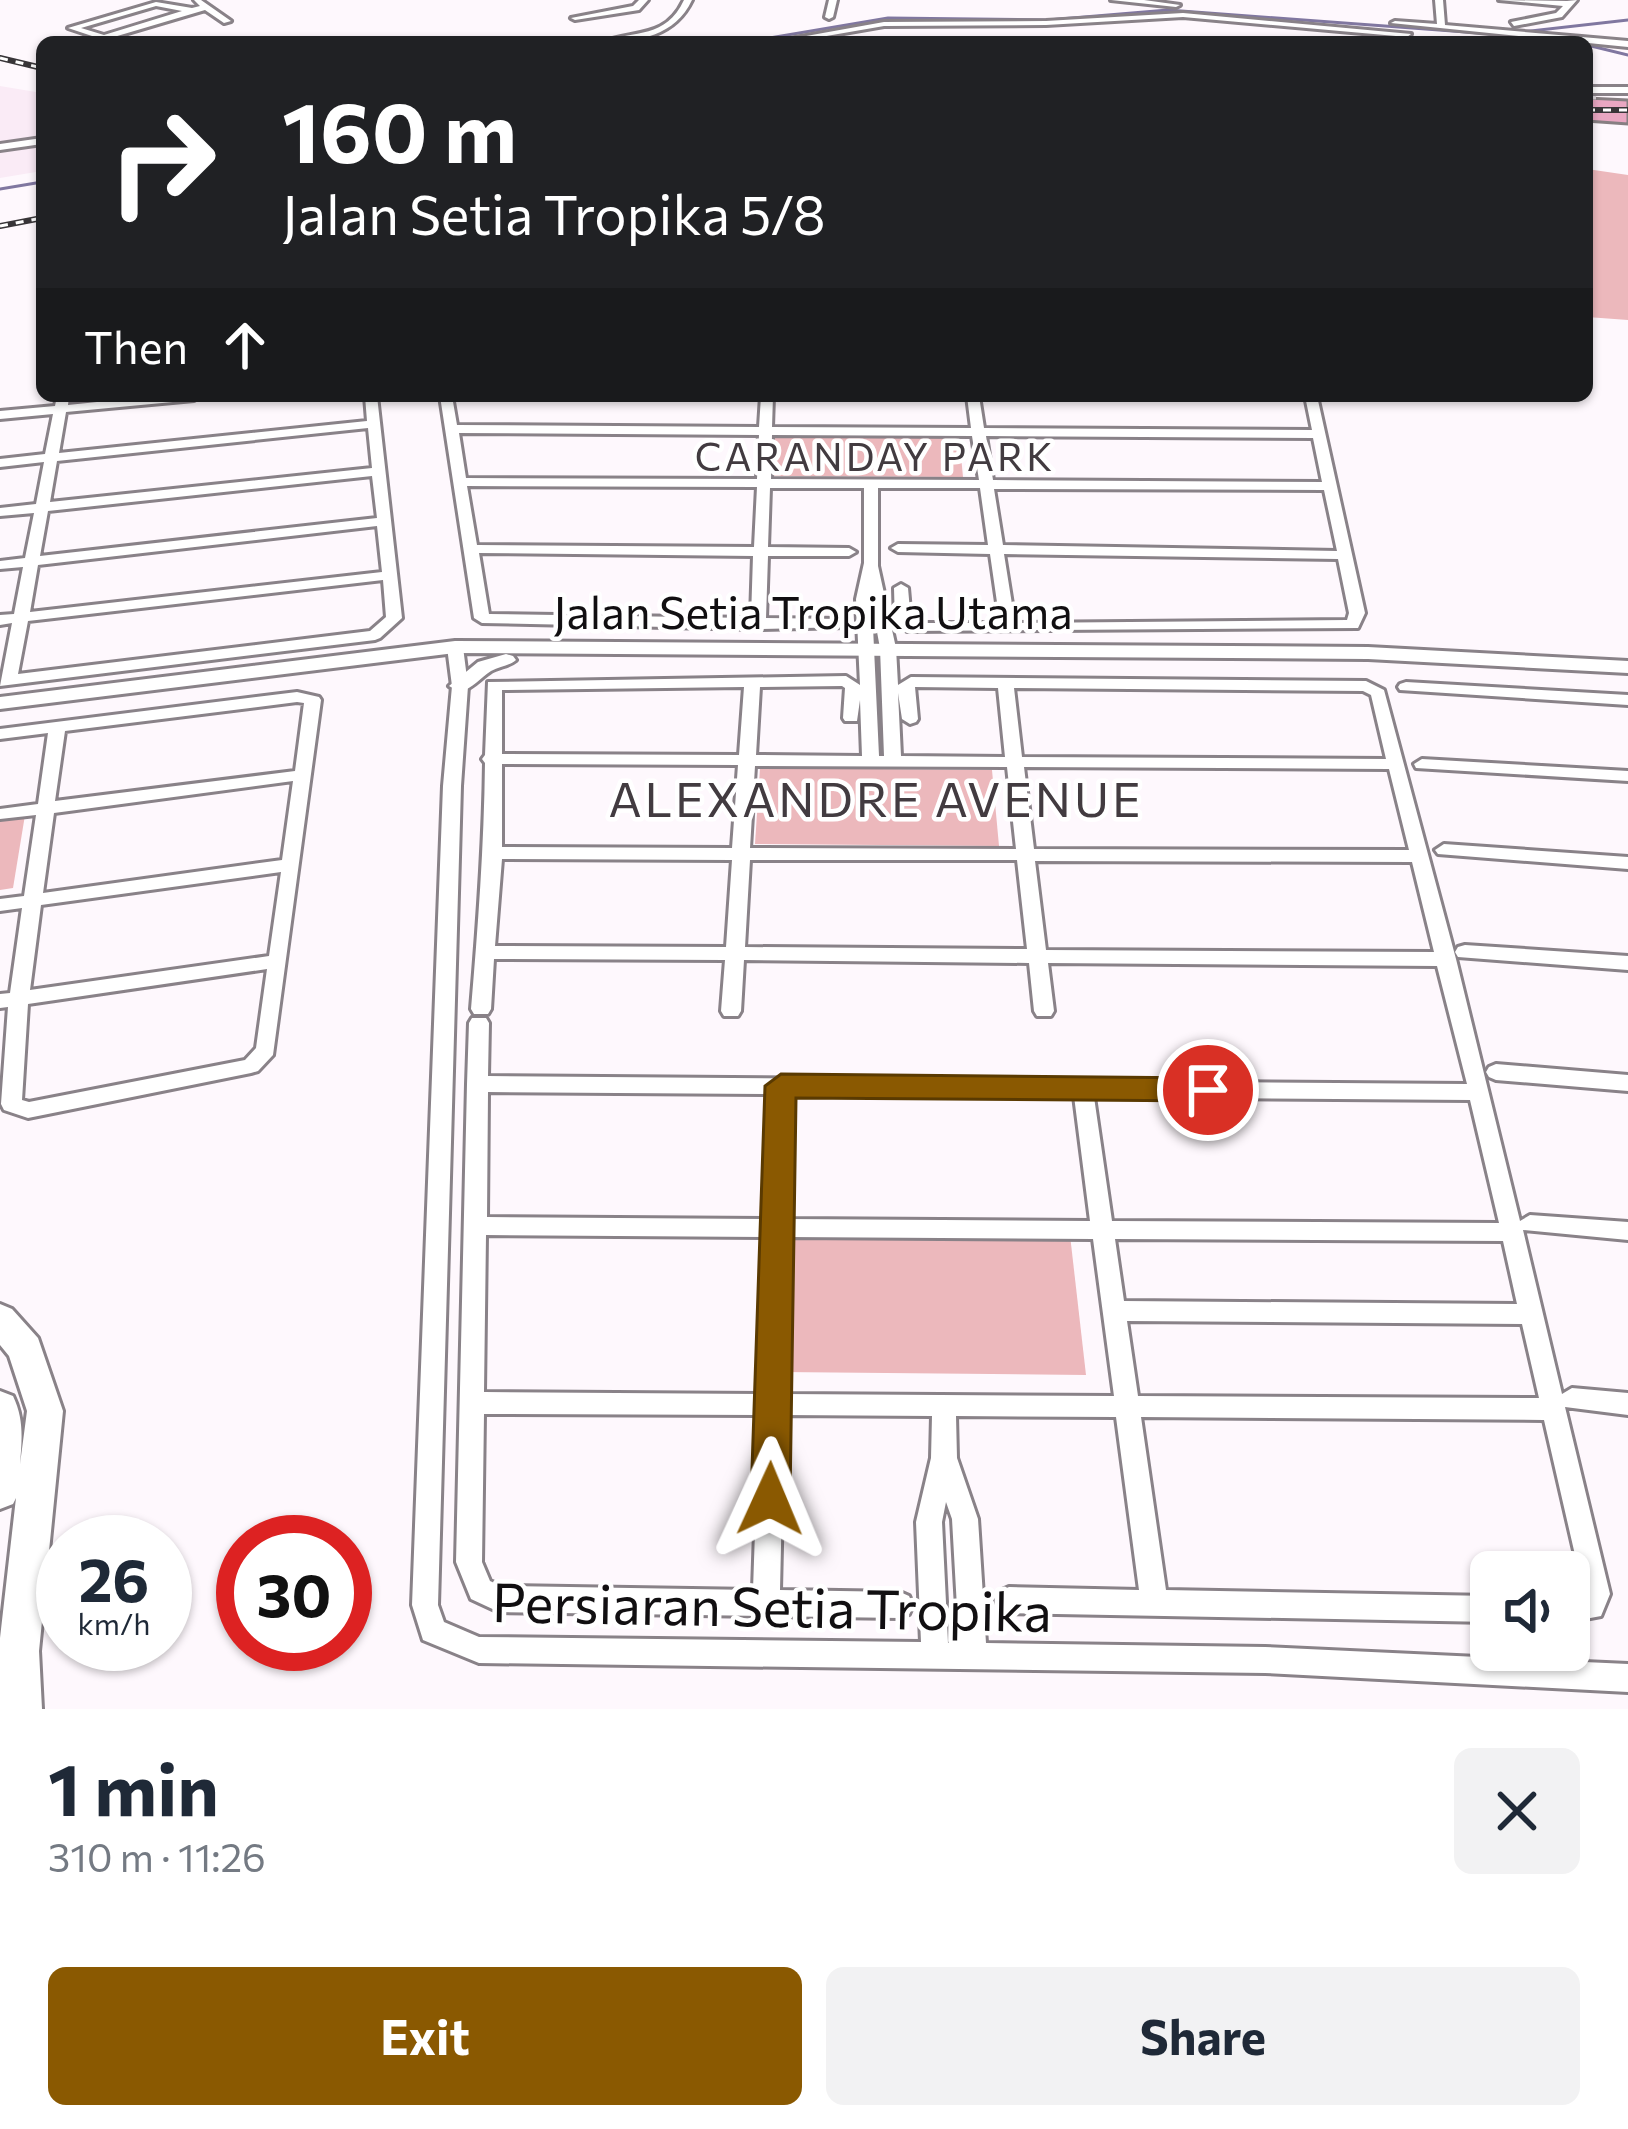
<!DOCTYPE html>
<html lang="en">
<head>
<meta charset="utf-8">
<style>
  body { margin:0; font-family:Commissioner,sans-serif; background:#f2f2f3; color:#1f2937; height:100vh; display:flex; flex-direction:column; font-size:45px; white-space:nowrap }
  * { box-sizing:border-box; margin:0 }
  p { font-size:39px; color:#747a83 }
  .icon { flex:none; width:66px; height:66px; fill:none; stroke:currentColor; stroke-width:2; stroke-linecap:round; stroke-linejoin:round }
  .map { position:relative; height:1709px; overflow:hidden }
  .drawer { display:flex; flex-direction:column; background:#fff; flex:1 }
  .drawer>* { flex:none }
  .top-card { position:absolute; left:36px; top:36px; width:1557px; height:366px; border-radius:18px; box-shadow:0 3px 9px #0004; background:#202124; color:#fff; overflow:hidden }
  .tools { position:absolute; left:1470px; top:1551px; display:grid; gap:24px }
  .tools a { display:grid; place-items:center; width:120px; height:120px; border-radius:18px; background:#fff; box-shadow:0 3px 9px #0004; font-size:60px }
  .speed { position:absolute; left:36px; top:1515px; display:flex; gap:24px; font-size:60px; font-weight:700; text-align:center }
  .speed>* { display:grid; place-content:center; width:156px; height:156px; border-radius:50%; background:#fff; box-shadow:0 3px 9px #0004; line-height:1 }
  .speed small { font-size:30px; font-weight:400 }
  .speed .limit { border:18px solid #d22; background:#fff; color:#111 }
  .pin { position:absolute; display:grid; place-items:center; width:102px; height:102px; color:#fff; margin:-51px; border:6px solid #fff; border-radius:50%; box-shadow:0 3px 12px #0007 }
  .me { position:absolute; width:132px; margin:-66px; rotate:1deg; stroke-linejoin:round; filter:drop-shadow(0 0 9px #0008) }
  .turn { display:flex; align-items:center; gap:42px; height:252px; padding:0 48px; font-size:54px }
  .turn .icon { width:156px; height:156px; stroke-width:2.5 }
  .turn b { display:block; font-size:84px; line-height:102px }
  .then { display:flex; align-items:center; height:114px; padding:0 48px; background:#0003; gap:24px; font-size:45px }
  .round { display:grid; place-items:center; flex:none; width:126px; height:126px; border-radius:18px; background:#f2f2f3 }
  .head { display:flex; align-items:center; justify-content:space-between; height:204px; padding:0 48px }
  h1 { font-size:72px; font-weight:700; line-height:90px }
  .primary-button { display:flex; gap:24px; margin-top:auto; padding:24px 48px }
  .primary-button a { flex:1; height:138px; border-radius:18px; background:#8a5901; color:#fff; font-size:48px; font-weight:700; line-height:138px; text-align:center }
  .primary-button a+a { background:#f2f2f3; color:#1f2937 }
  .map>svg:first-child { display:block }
  .built { fill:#faebf6 }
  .green { fill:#ecb8bc }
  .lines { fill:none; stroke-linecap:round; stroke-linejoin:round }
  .stream { stroke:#8077a0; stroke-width:3 }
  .building { fill:#e9a7c2; stroke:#877f82; stroke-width:3 }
  .minor-tunnel { stroke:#dad5da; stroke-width:9; stroke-dasharray:9 4.5; stroke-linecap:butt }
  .minor-casing { stroke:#898288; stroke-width:6 }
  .major-casing { stroke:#898288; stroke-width:6 }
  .highway-casing { stroke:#898288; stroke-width:6 }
  .minor { fill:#fff; fill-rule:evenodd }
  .major { fill:#fff; fill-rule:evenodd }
  .highway { fill:#fff; fill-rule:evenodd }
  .rail-casing { stroke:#383538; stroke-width:6 }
  .rail { stroke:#fff; stroke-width:3; stroke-dasharray:8; stroke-linecap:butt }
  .route { fill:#8a5901; stroke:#5a3a01; stroke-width:3 }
  .labels { text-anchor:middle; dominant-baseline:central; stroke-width:9; stroke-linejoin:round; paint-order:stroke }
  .far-neighbourhood-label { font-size:39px; letter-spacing:3px; fill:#423b40; stroke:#fff }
  .street-label { font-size:45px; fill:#110f11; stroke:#fff }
  .neighbourhood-label { font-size:48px; letter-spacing:3px; fill:#423b40; stroke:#fff }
  .near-street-label { font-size:54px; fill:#110f11; stroke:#fff }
</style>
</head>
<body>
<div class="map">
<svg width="1628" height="1709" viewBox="0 0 1628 1709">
  <rect width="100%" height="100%" fill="#fef8fd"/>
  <!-- built -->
  <path class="built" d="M0,86l42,7v78l-42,7z"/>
  <!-- green -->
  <g class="green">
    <path d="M1587,169l41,6v145l-41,-3z"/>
    <path d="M770,434l189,1 4,42 -196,-1z"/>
    <path d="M760,768l232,2 7,76 -244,-2z"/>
    <path d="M25,815l-12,73 -13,2v-72z"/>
    <path d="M786,1233l284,2 16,140 -305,-3z"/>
  </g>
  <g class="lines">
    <!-- stream -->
    <g class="stream">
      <path d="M1521,32l107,-12"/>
      <path d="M746,42l142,-24 160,2 120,-10 352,26"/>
      <path d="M1587,45l41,10"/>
      <path d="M0,189l42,-7"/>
    </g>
  </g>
  <!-- building -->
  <path class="building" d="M1587,98l41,2v24l-41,-3z"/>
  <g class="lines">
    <!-- minor-tunnel -->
    <path class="minor-tunnel" d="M1587,95h10"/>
    <defs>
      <g id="minor">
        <path d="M194,0h7l30,21 -7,2 -19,-13 -108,32 -6,-2 4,-3 -27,-9 88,-26 36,6 8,-2zM156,6l26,5 -78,24 -23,-7z"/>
        <path d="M639,0h9l-9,10 -64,10 -4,-2 62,-12z"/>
        <path d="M684,0h8c-17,36 -53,42 -90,42 33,-12 64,-3 82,-42z"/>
        <path d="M829,0h8l-4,17 -4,2 -4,-2z"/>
        <path d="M1111,0h33l36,5 -4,2z"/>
        <path d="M1435,0h8l2,25 183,16v6l-237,-24 4,-2 42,3z"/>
        <path d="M1499,0l68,1 10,-1 -15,17 -48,9 -3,-4 45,-9 7,-7z"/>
        <path d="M1183,13l228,21 -4,3 -224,-20 -137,8 -162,1 -92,16h-19l111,-20 162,-1z"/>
        <rect x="1587" y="87" width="41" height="6"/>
        <path d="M42,138v6l-42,6v-6z"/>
        <path d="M57,396h12l-1,9 87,-9h45l-6,4 -128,12 -7,41 308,-32 -2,-25h12l25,222 -22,20 -5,2 -375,46 12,-63 -12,2v-10l14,-1 9,-47 -23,2v-8l25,-3 9,-45 -34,3v-8l36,-4 8,-42 -44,5v-8l45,-5 8,-40 -53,5v-8l55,-5zM368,428l4,40 -322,34 7,-41zM372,476l5,42 -337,38 8,-45zM377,526l5,46 -352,40 8,-47zM383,580l3,37 -16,14 -352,43 10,-53z"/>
        <path d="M440,396h12l5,29 302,2 2,-31h12l-1,31 199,1 -4,-32h12l5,32 328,2 -7,-34h12l48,217 -7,15 -451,3 -12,-7 -1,-36 7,-4 7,4 3,34 3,1h86l-10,-69 -92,-2 -7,-4 7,-4 90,1 -8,-57h-102v78l18,82 2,37 13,-8 455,4 18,9 72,269 64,262 10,-6 98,7v18l-105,-10 39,164 10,-6 56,5v22l-63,-8 45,187 -9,22 -32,6v-26l15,-2 -40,-174 -403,-3 25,173 325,6v26l-482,-9 -9,-4 -4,-9 4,-9 9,-4 130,3 -23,-173 -160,-1 1,42 21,61 8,124 279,4 363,17v28l-363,-19 -786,-10 -56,-23 -11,-35 31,-819 9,-100 -5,-39 2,-3 6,-2 8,5 5,39 -7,100 -23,819 6,17 35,15 442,5 -5,-120 15,-64 1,-42 -148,-1 -4,175 120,2 9,4 4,9 -4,9 -9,4 -401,-6 -28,-13 -15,-37 11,-478 2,-61 3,-5h14l3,5 -1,53 979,8 -30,-118 -389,-3 6,48 -3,5h-14l-3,-5 -5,-48 -285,-3 -3,51 -3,5h-14l-3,-5 4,-51 -231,-1 -3,50 -3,5h-14l-3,-5c7,-82 13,-163 14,-246l-3,-4 3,-4 3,-73 358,-6 14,9 -4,-86 8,-36v-75h-94l-2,59 81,1 7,4 -7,4h-81l-2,62 76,1 5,2v6l-89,2 -276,-6 -8,-5zM459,433l300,2 -2,44 -291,-1zM772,435l200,1 7,44 -208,-1zM986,436l327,2 9,44 -329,-2zM467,486l290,1 -3,60 -277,-2zM994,489l330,1 13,61 -334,-6zM479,553l274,3 -2,62 -262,-4zM1004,554l334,5 11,54 -2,7 -332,3zM872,605l8,43 4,108h-5zM842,686l3,2 -2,30 2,3h12l3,-21 2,56 -106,-1 4,-68zM744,687l-5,68 -237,-1v-64zM915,687l83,1 7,69 -104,-1 -3,-63 4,26 8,5 6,-2 2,-3zM1014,688l349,3 8,4 15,64 -364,-2zM502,764l236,1 -6,83 -230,-1zM755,766l252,1 9,82 -266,-1zM1024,767l365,2 20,81 -375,-1zM502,859l230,1 -6,87 -231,-1zM750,860h267l10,89 -282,-2zM1035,861l377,1 22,90 -388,-2zM488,1092l282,2 -4,125 -279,-2zM791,1094l283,2 16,125 -302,-2zM1094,1097l376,3 29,123 -387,-2zM486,1235l279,2 -5,157 -276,-2zM788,1237l305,2 21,157 -330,-2zM1115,1239l388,2 14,63 -393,-3zM1127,1321l395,3 17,74 -401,-2zM484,1414l275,1 -6,175 -252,-4 -11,-5 -8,-19zM946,1502l6,17 7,124h-11l-6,-121z"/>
        <path d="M1406,682l222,13v10l-228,-15 -2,-3 2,-3z"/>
        <path d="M297,692l22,5 2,3 -48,355 -15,16 -7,2 -223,45 -24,-8 -3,-6 7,-97 -8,1v-14l10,-1 12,-85 -22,3v-12l24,-3 12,-81 -36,4v-10l38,-5 10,-71 -48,6v-10zM297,702l7,1 -9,68 -240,30 10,-70zM293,781l-11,79 -239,33 11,-80zM281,872l-12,84 -239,34 11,-85zM267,969l-11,79 -11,12 -216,42 -7,-2 6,-96z"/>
        <path d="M1422,759l206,12v10l-212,-13 -2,-4z"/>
        <path d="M1444,844l184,13v12l-190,-15 -3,-4z"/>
        <path d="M1465,945l163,11v14l-170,-13 -3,-5 3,-5z"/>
        <path d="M1496,1064l132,11v16l-132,-11 -7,-3 -3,-5 3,-5z"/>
      </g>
      <g id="major">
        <path d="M455,641l913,6 260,14v12l-260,-14 -913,-6 -455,56v-12z"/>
        <path d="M506,654l7,2 3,4c-7,6 -16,6 -25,11 -11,7 -18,17 -31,21l-11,-6 29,-24z"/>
      </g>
      <path id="highway" d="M0,1304l12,5 26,29 25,73 -24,240 3,58h-42v-71l16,-140 -3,6 -13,5v-118l13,5c11,23 9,43 7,68l7,-53 -18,-55 -9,-11z"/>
    </defs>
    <!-- minor casing -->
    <use href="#minor" class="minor-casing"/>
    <!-- major casing -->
    <use href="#major" class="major-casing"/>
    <!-- highway casing -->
    <use href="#highway" class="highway-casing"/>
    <!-- minor -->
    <use href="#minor" class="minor"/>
    <!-- major -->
    <use href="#major" class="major"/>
    <!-- highway -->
    <use href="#highway" class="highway"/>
    <defs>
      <g id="rail">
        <path d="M0,58l42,10"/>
        <path d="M1587,110h41"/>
        <path d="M0,226l42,-8"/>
      </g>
    </defs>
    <!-- rail casing -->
    <use href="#rail" class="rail-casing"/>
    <!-- rail -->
    <use href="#rail" class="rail"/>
  </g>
  <!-- route -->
  <path class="route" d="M781,1074l427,4 16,12 -16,11 -412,-3 -6,401 -6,12 -14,5 -13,-5 -6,-12 14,-413z"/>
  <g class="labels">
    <!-- far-neighbourhood labels -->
    <g class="far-neighbourhood-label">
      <text x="875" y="455">CARANDAY PARK</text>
    </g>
    <!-- street labels -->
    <g class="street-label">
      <text x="813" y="610">Jalan Setia Tropika Utama</text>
    </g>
    <!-- neighbourhood labels -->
    <g class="neighbourhood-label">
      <text x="876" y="797">ALEXANDRE AVENUE</text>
    </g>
    <!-- near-street labels -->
    <g class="near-street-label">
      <text transform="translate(772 1605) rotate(1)">Persiaran Setia Tropika</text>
    </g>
  </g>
</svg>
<div class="tools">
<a><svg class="icon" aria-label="sound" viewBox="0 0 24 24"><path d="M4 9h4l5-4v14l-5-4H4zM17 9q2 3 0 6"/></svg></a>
</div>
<div class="speed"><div>26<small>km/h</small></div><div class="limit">30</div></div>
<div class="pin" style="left:1208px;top:1090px;background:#d93025"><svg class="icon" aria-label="arrive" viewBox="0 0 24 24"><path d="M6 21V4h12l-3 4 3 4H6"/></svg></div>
<svg class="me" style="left:770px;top:1499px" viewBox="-20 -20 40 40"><path d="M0-17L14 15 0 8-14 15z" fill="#8a5901" stroke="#fff" stroke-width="4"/></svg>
<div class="top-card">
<div class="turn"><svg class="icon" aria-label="right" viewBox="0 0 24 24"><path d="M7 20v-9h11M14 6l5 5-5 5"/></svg><div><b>160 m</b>Jalan Setia Tropika 5/8</div></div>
<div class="then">Then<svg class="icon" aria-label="ahead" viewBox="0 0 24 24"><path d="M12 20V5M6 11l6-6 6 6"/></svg></div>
</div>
</div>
<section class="drawer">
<div class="head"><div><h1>1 min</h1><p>310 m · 11:26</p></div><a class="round"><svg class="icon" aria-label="close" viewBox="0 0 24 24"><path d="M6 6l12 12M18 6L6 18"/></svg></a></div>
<div class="primary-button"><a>Exit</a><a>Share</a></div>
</section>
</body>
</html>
